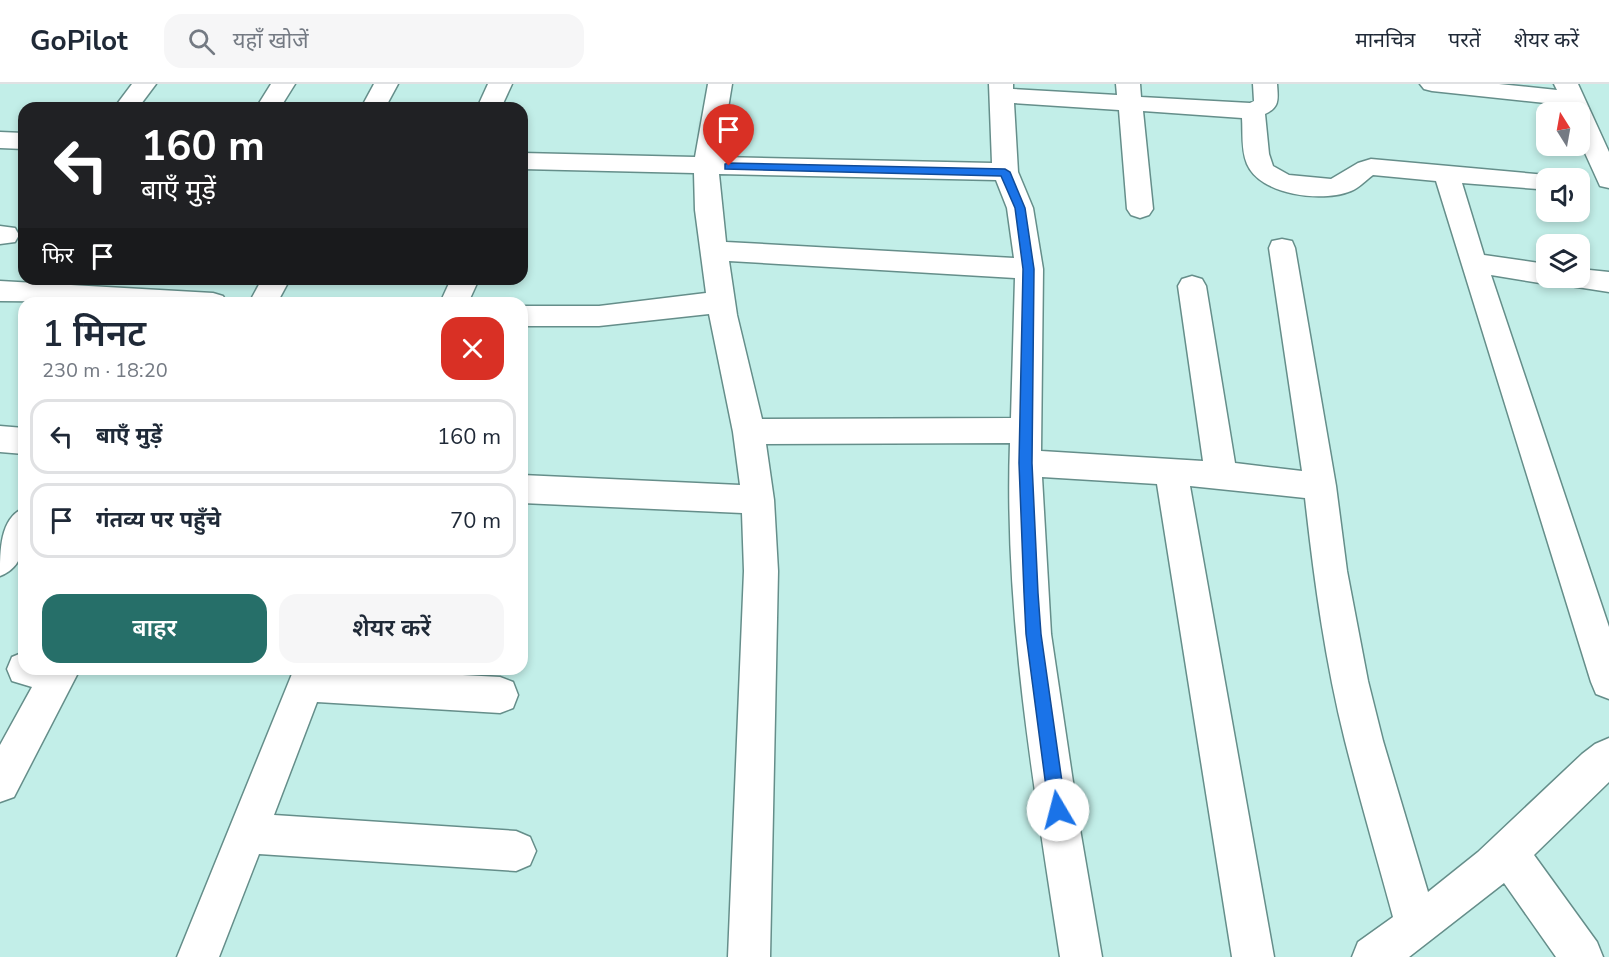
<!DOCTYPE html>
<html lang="hi">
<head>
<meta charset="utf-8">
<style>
  body { margin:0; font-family:"Nunito Sans","Noto Sans Devanagari",sans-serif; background:#f6f6f7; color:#1f2937; height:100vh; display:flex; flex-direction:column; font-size:22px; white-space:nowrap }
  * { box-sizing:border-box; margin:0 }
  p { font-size:20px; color:#747a83 }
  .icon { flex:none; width:33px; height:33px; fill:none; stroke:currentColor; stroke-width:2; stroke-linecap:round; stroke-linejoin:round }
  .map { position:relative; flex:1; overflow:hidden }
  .sheet { position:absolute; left:18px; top:213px; width:510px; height:378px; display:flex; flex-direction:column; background:#fff; border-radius:18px; box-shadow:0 3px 9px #0003 }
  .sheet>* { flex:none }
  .guide { position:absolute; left:18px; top:18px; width:510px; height:183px; border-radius:18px; box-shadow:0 3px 9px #0003; background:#202124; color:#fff; overflow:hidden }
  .needle { width:39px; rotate:349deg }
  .buttons { position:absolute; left:1536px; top:18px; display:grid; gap:12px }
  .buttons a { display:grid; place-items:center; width:54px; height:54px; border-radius:12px; background:#fff; box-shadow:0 3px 9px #0003; font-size:30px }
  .pin { position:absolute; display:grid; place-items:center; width:51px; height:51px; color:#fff; margin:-62px -26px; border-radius:50% 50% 50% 0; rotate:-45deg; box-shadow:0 0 6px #0007 }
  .pin .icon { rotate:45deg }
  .me { position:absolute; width:66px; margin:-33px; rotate:352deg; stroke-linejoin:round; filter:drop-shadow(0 0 4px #0008) }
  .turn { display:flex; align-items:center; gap:21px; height:126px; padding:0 24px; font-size:27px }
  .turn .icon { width:78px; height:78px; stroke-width:2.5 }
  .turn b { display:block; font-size:42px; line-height:51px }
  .then { display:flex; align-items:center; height:57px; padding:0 24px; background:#0003; gap:12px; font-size:22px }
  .round { display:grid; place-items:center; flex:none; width:63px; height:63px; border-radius:18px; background:#f6f6f7 }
  .headline { display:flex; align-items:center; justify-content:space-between; height:102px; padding:0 24px }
  h1 { font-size:36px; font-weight:600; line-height:45px }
  .button { display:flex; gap:12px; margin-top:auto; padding:12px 24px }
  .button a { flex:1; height:69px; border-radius:18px; background:#266f69; color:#fff; font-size:24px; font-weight:600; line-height:69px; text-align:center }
  .button a+a { background:#f6f6f7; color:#1f2937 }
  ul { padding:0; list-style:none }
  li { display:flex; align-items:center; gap:18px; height:75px; margin:0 12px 9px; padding:0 12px; border:3px solid #e0e1e3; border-radius:18px }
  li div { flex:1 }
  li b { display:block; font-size:22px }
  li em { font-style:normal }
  header { display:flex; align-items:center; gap:36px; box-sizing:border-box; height:84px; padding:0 30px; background:#fff; border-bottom:2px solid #e0e1e3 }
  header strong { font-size:28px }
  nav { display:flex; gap:33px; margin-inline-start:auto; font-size:21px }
  .search { width:420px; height:54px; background:#f6f6f7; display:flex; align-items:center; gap:15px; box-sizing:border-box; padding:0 21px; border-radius:18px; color:#747a83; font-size:22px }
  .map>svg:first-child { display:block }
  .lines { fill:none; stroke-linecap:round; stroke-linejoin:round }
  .minor-casing { stroke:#658e8a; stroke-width:3 }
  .minor { fill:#fff; fill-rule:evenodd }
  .route { fill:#1a73e8; stroke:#114b97; stroke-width:1.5 }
</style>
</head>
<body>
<header>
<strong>GoPilot</strong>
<div class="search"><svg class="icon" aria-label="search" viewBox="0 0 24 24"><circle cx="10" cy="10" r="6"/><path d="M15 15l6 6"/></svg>यहाँ खोजें</div>
<nav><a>मानचित्र</a><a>परतें</a><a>शेयर करें</a></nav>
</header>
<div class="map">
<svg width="1609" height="873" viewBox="0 0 1609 873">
  <rect width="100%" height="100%" fill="#c2eee8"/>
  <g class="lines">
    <defs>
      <g id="minor">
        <path d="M132,0h24l-18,24h-24z"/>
        <path d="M271,0h24l-15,24h-24z"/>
        <path d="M374,0h24l-13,24h-24z"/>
        <path d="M488,0h24l-11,24h-24z"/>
        <path d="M708,0h24l-12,73 272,6 -3,-79h24v5l104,6 -1,-11h24l1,13 109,6 4,-2 -1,-17h24c1,15 3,23 -12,30l4,40 4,12 16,9 42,4 27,-16 13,-4 176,16 2,3h-3v9l-8,2 -76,-6 22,72 62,9v14h12l-2,3 -10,3 -55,-9 118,352v72l-13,-5 -5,-12 -155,-501 -63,-6c-7,5 -14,13 -22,16 -29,12 -91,4 -104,-27 -6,-14 -4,-32 -5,-46l-99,-7 10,98 -4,6 -9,3 -9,-3 -4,-6 -8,-99 -105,-7 4,69 15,36 10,61 -2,182 162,10 -25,-175 4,-7 10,-3 10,3 4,7 29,177 67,8 -33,-223 3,-7 10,-2 10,2 3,7 41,238 11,85 21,110 15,60 45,151 50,-40 104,-98 13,-10 14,-6v44l-75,73 63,87 6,15h-47l-52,-74 -95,74h-57l6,-15 35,-25c-16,-59 -33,-117 -48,-176 -20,-80 -31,-162 -40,-243l-115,-12 84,471h-42l-75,-473 -115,-7 9,157 29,195 22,128h-42c-26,-170 -56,-342 -50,-514l-244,1 8,56 4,71 -8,386h-42l16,-386 -2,-58 -220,-10v-28l218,10 -7,-53 -24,-118 -110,12h-77v-20h77l107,-13 -11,-83 -1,-37 -172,-4v-16l173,4zM719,90l277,6 11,28 7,50 -288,-16zM729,177l286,17 -4,140 -249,1 -25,-104z"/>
        <path d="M1420,0h79l58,6 -3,-6h24l31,68v36l-9,-2 -20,-44v-30h-13l-3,-7 -132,-14 -8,-2z"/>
        <path d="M0,48l24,1v16l-24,-1z"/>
        <path d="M0,142l15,2 4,7 -4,7 -15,2z"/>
        <path d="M1580,185l29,3v20l-45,-7 -3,-7h19z"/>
        <path d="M262,195h28l-13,24h-28z"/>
        <path d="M451,195h28l-11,24h-28z"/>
        <path d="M0,197l213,12 10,3 4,7 -227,-2z"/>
        <path d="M0,342l24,2v26l-24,-2z"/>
        <path d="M24,424c0,26 5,57 -24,68 0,-26 0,-58 24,-68z"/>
        <path d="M24,568v17h56l-66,128 -14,5v-57l32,-58 -20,-6 -5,-12 5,-12z"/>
        <path d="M294,585h57l149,8 13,5 5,13 -5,13 -13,5 -183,-11 -43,113 242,16 14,6 6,14 -6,14 -14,6 -257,-17 -40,103h-42z"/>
      </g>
    </defs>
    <!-- minor casing -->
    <use href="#minor" class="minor-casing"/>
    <!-- minor -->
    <use href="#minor" class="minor"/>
  </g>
  <!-- route -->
  <path class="route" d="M729,79l276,6 5,3 15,36 9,61 -2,194 6,130 3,41 25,176 -3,5 -5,3 -6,-3 -3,-5 -23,-176 -2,-41 -5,-130 4,-194 -8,-61 -14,-32 -276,-7v-5z"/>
</svg>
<div class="buttons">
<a><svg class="needle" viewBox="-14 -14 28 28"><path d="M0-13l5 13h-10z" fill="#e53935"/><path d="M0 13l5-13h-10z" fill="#747a83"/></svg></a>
<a><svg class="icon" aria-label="sound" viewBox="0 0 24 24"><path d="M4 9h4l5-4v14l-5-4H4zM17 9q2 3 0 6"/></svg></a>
<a><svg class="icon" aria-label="layers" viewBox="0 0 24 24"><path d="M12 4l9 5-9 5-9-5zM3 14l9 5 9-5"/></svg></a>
</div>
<div class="pin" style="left:729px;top:82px;background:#d93025"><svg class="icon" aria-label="arrive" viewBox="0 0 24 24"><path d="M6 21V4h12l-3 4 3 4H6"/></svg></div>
<svg class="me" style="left:1058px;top:726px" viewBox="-20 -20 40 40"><circle r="19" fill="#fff"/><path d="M0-13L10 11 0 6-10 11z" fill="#1a73e8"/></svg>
<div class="guide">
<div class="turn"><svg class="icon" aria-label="left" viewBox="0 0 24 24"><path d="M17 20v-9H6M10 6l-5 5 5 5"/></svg><div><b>160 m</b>बाएँ मुड़ें</div></div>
<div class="then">फिर<svg class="icon" aria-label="arrive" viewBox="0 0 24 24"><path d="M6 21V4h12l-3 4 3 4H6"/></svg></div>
</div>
<section class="sheet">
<div class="headline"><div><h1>1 मिनट</h1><p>230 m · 18:20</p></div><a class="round" style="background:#d93025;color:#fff"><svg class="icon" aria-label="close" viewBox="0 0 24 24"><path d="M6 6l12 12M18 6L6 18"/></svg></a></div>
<ul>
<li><svg class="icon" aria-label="left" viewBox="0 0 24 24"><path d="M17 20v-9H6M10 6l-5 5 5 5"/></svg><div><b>बाएँ मुड़ें</b></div><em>160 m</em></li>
<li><svg class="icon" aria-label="arrive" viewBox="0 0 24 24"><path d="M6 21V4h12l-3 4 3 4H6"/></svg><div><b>गंतव्य पर पहुँचे</b></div><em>70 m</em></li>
</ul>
<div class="button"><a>बाहर</a><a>शेयर करें</a></div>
</section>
</div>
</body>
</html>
